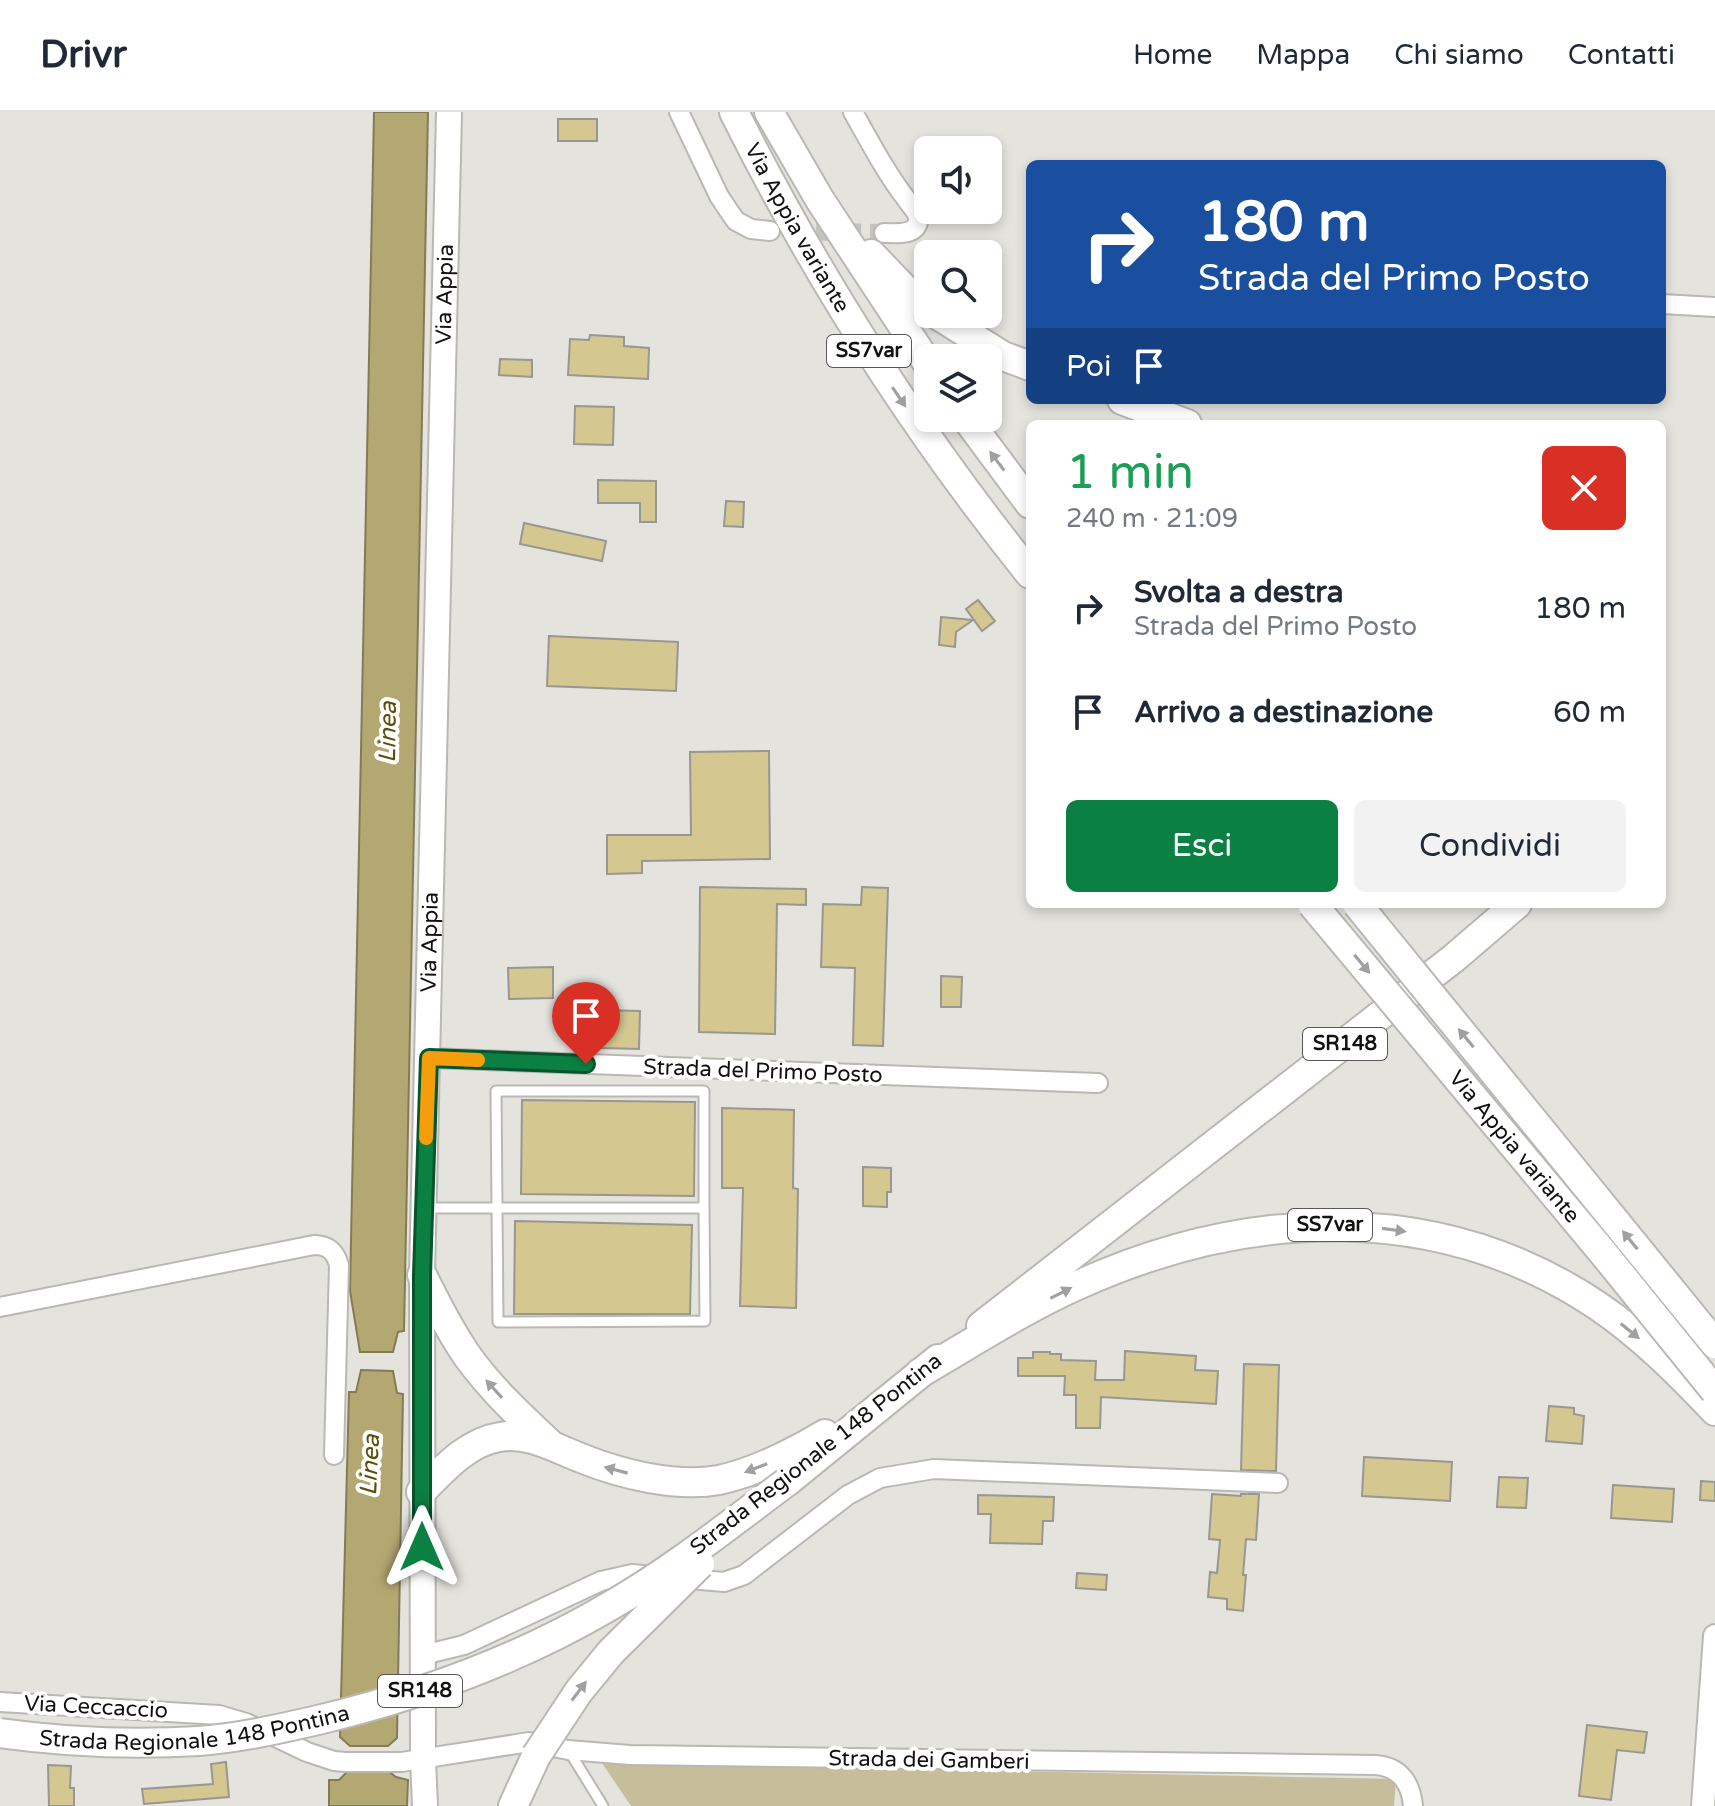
<!DOCTYPE html>
<html lang="it">
<head>
<meta charset="utf-8">
<style>
  body { margin:0; font-family:"Varela Round",sans-serif; background:#f2f2f3; color:#1f2937; height:100vh; display:flex; flex-direction:column; font-size:30px; white-space:nowrap }
  * { box-sizing:border-box; margin:0 }
  p { font-size:26px; color:#747a83 }
  .icon { flex:none; width:44px; height:44px; fill:none; stroke:currentColor; stroke-width:2; stroke-linecap:round; stroke-linejoin:round }
  .map { position:relative; flex:1; overflow:hidden }
  .drawer { position:absolute; left:1026px; top:308px; width:640px; height:488px; display:flex; flex-direction:column; background:#fff; border-radius:12px; box-shadow:0 4px 12px #0003 }
  .drawer>* { flex:none }
  .hud { position:absolute; left:1026px; top:48px; width:640px; height:244px; border-radius:12px; box-shadow:0 4px 12px #0003; background:#1a4fa0; color:#fff; overflow:hidden }
  .controls { position:absolute; left:914px; top:24px; display:grid; gap:16px }
  .controls a { display:grid; place-items:center; width:88px; height:88px; border-radius:12px; background:#fff; box-shadow:0 4px 12px #0003; font-size:40px }
  .pin { position:absolute; display:grid; place-items:center; width:68px; height:68px; color:#fff; margin:-82px -34px; border-radius:50% 50% 50% 0; rotate:-45deg; box-shadow:0 0 8px #0007 }
  .pin .icon { rotate:45deg }
  .me { position:absolute; width:88px; margin:-44px; rotate:0deg; stroke-linejoin:round; filter:drop-shadow(0 0 6px #0008) }
  .turn { display:flex; align-items:center; gap:28px; height:168px; padding:0 40px; font-size:36px }
  .turn .icon { width:104px; height:104px; stroke-width:2.5 }
  .turn b { display:block; font-size:56px; line-height:68px }
  .then { display:flex; align-items:center; height:76px; padding:0 40px; background:#0003; gap:16px; font-size:30px }
  .round { display:grid; place-items:center; flex:none; width:84px; height:84px; border-radius:12px; background:#f2f2f3 }
  .overview { display:flex; align-items:center; justify-content:space-between; height:136px; padding:0 40px }
  h1 { font-size:48px; font-weight:600; line-height:60px; color:#1e9e55 }
  .action { display:flex; gap:16px; margin-top:auto; padding:16px 40px }
  .action a { flex:1; height:92px; border-radius:12px; background:#0b8043; color:#fff; font-size:32px; font-weight:600; line-height:92px; text-align:center }
  .action a+a { background:#f2f2f3; color:#1f2937 }
  ul { padding:0; list-style:none }
  li { display:flex; align-items:center; gap:24px; height:104px; padding:0 40px }
  li div { flex:1 }
  li b { display:block; font-size:30px }
  li em { font-style:normal }
  header { display:flex; align-items:center; gap:48px; box-sizing:border-box; height:112px; padding:0 40px; background:#fff; border-bottom:2px solid #e0e1e3 }
  header strong { font-size:38px }
  nav { display:flex; gap:44px; margin-inline-start:auto; font-size:28px }
  .map>svg:first-child { display:block }
  .green { fill:#c6be9a }
  .water { fill:#b4a872; stroke:#837b55; stroke-width:2 }
  .building { fill:#d4c790; stroke:#989792; stroke-width:2 }
  .lines { fill:none; stroke-linecap:round; stroke-linejoin:round }
  .minor-tunnel { stroke:#c4c4bf; stroke-width:18; stroke-dasharray:18 9; stroke-linecap:butt }
  .service-casing { stroke:#b9b8b3; stroke-width:13 }
  .minor-casing { stroke:#b9b8b3; stroke-width:22 }
  .tertiary-casing { stroke:#b9b8b3; stroke-width:26 }
  .secondary-casing { stroke:#b9b8b3; stroke-width:28 }
  .primary-casing { stroke:#b9b8b3; stroke-width:32 }
  .trunk-casing { stroke:#b9b8b3; stroke-width:32 }
  .service { stroke:#fff; stroke-width:9 }
  .minor { stroke:#fff; stroke-width:18 }
  .tertiary { stroke:#fff; stroke-width:22 }
  .secondary { stroke:#fff; stroke-width:24 }
  .primary { stroke:#fff; stroke-width:28 }
  .trunk { stroke:#fff; stroke-width:28 }
  .primary-bridge-casing { stroke:#b9b8b3; stroke-width:32; stroke-linecap:butt }
  .trunk-bridge-casing { stroke:#b9b8b3; stroke-width:32; stroke-linecap:butt }
  .primary-bridge { stroke:#fff; stroke-width:28 }
  .trunk-bridge { stroke:#fff; stroke-width:28 }
  .oneway { fill:#a0a09f }
  .route-casing { stroke:#07532c; stroke-width:20 }
  .route { stroke:#0b8043; stroke-width:14 }
  .slow { stroke:#f59e0b; stroke-width:14 }
  .labels { text-anchor:middle; dominant-baseline:central; stroke-width:8; stroke-linejoin:round; paint-order:stroke }
  .shield { fill:#fff; stroke:#595858; stroke-width:2 }
  .shield-label { font-size:20px; font-weight:bold; fill:#121110 }
  .street-label { font-size:22px; fill:#121110; stroke:#fff }
  .water-label { font-size:24px; font-style:italic; fill:#5c4f0c; stroke:#fff }
</style>
</head>
<body>
<header>
<strong>Drivr</strong>
<nav><a>Home</a><a>Mappa</a><a>Chi siamo</a><a>Contatti</a></nav>
</header>
<div class="map">
<svg width="1715" height="1694" viewBox="0 0 1715 1694">
  <rect width="100%" height="100%" fill="#e4e3de"/>
  <!-- green -->
  <path class="green" d="M602,1651l794,16 -2,27h-763z"/>
  <!-- water -->
  <g class="water">
    <path d="M374,0h54l-24,1219 -6,1 -5,20h-33l-10,-61z"/>
    <path d="M361,1258l32,1 4,22 6,1 -6,344 -9,8h-38l-10,-9 9,-345h7z"/>
    <path d="M349,1658h38l9,7 12,3 -1,26h-78v-26h10z"/>
  </g>
  <!-- building -->
  <g class="building">
    <rect x="558" y="7" width="39" height="22"/>
    <path d="M590,223l34,2v9l25,2 -1,31 -80,-4 2,-36 19,1z"/>
    <path d="M500,247l32,1v17l-33,-2z"/>
    <path d="M575,294l39,1 -1,38 -39,-1z"/>
    <path d="M598,368l58,1v41h-16v-19h-42z"/>
    <path d="M726,389l18,1 -1,25 -19,-1z"/>
    <path d="M524,411l82,18 -4,20 -82,-17z"/>
    <path d="M978,488l17,21 -13,10 -16,-22z"/>
    <path d="M941,505l32,3 -17,12 -1,15 -16,-2z"/>
    <path d="M549,524l129,6 -2,49 -129,-5z"/>
    <path d="M769,639l1,108 -128,2v12l-35,1v-39h84l-1,-83z"/>
    <path d="M700,775l106,2v16l-29,-1 -2,130 -76,-2z"/>
    <path d="M862,775l26,1 -5,158 -30,-1 2,-77 -34,-1 2,-63 38,1z"/>
    <path d="M553,855v31l-44,1 -1,-31z"/>
    <path d="M941,864l21,1 -1,30h-20z"/>
    <path d="M603,898l37,1 -1,38 -37,-1z"/>
    <path d="M522,988l173,2 -1,94 -173,-2z"/>
    <path d="M722,996l72,2 -1,78 5,1 -2,119 -56,-2 3,-118h-21z"/>
    <path d="M863,1055l28,1v24h-4v15l-24,-1z"/>
    <path d="M515,1109l177,4 -2,89h-176z"/>
    <path d="M1125,1239l71,5 -1,14 23,1 -2,33 -115,-7 -1,31h-24v-33h-12l1,-19h-47v-18h15v-6h17v2h11v6l35,1 -1,19h29z"/>
    <path d="M1244,1252l35,1 -3,106 -35,-1z"/>
    <path d="M1549,1294l25,2v6l10,2 -2,28 -36,-3z"/>
    <path d="M1364,1345l88,5 -2,39 -88,-5z"/>
    <path d="M1499,1365l29,1 -2,30 -29,-1z"/>
    <path d="M1701,1369l14,1v19l-15,-1z"/>
    <path d="M1613,1373l61,4 -2,33 -61,-4z"/>
    <path d="M1212,1382l29,2v-2h18l-3,46 -10,-1 -3,36h3l-3,36 -16,-2v-10l-19,-2 2,-25 7,1 3,-33 -11,-1z"/>
    <path d="M978,1383l76,2 -1,24h-10l-1,23 -52,-1 1,-29h-13z"/>
    <path d="M1077,1461l30,2 -1,15 -30,-2z"/>
    <path d="M1587,1613l60,7 -3,21 -27,-3 -6,50 -32,-4z"/>
    <path d="M226,1650l3,35 -85,7 -2,-15 71,-5 -2,-20z"/>
    <path d="M48,1653l23,1 -1,22h4v18h-25z"/>
  </g>
  <g class="lines">
    <!-- minor-tunnel -->
    <path class="minor-tunnel" d="M789,119l95,2"/>
    <defs>
      <g id="service">
        <path d="M424,1096h280v-117h-208l2,231 207,-1 -1,-113"/>
        <path d="M569,1639l34,55"/>
      </g>
      <g id="minor">
        <path d="M679,0l40,84 12,18 5,7 15,8 19,2"/>
        <path d="M853,0c17,30 33,61 54,88 4,7 13,13 11,22 -3,14 -23,11 -34,11"/>
        <path d="M1662,192l53,3"/>
        <path d="M429,946l669,25"/>
        <path d="M0,1195l314,-62c14,0 21,6 25,20l-5,190"/>
        <path d="M423,1543l41,-10 137,-64 31,-7 92,8 20,-7 104,-80 32,-17 54,-9 344,14"/>
        <path d="M0,1590l219,13 27,8 61,29 27,9 12,1h56l127,-20 39,8 62,5 746,10c24,2 35,18 37,41"/>
      </g>
      <path id="tertiary" d="M1703,1694l12,-170"/>
      <g id="secondary">
        <path id="s1" d="M425,1694l-2,-47 -1,-484 27,-1163"/>
      </g>
      <g id="primary">
        <path d="M422,1163c14,28 28,56 46,82 23,32 52,59 81,86"/>
        <path d="M981,1214l473,-368 63,-54"/>
        <path d="M788,1369l150,-122"/>
        <path d="M421,1380c22,-22 46,-50 79,-55 29,-5 55,11 81,21 39,16 96,30 138,22 37,-8 74,-27 106,-46"/>
        <path d="M513,1694l23,-50"/>
      </g>
      <g id="trunk">
        <path id="s2" d="M734,0c82,164 181,319 296,462"/>
        <path d="M769,0l51,88 108,164"/>
        <path d="M871,142l46,48 11,7"/>
        <path d="M936,202l67,42 27,10"/>
        <path d="M1122,288l65,24"/>
        <path d="M966,306l64,86"/>
        <path d="M920,1261c52,-30 104,-64 158,-88 170,-77 361,-86 520,21 44,30 81,67 117,105"/>
      </g>
    </defs>
    <!-- service casing -->
    <use href="#service" class="service-casing"/>
    <!-- minor casing -->
    <use href="#minor" class="minor-casing"/>
    <!-- tertiary casing -->
    <use href="#tertiary" class="tertiary-casing"/>
    <!-- secondary casing -->
    <use href="#secondary" class="secondary-casing"/>
    <!-- primary casing -->
    <use href="#primary" class="primary-casing"/>
    <!-- trunk casing -->
    <use href="#trunk" class="trunk-casing"/>
    <!-- service -->
    <use href="#service" class="service"/>
    <!-- minor -->
    <use href="#minor" class="minor"/>
    <!-- tertiary -->
    <use href="#tertiary" class="tertiary"/>
    <!-- secondary -->
    <use href="#secondary" class="secondary"/>
    <!-- primary -->
    <use href="#primary" class="primary"/>
    <!-- trunk -->
    <use href="#trunk" class="trunk"/>
    <defs>
      <g id="primary-bridge">
        <path id="s3" d="M0,1621c65,9 133,12 199,8 40,-3 80,-12 119,-21 101,-24 202,-61 292,-114 63,-36 120,-82 178,-125"/>
        <path d="M536,1644l43,-65 32,-39 89,-88"/>
      </g>
      <g id="trunk-bridge">
        <path id="s4" d="M1312,792l292,350 111,137"/>
        <path d="M1357,792l358,440"/>
      </g>
    </defs>
    <!-- primary-bridge casing -->
    <use href="#primary-bridge" class="primary-bridge-casing"/>
    <!-- trunk-bridge casing -->
    <use href="#trunk-bridge" class="trunk-bridge-casing"/>
    <!-- primary-bridge -->
    <use href="#primary-bridge" class="primary-bridge"/>
    <!-- trunk-bridge -->
    <use href="#trunk-bridge" class="trunk-bridge"/>
  </g>
  <!-- one-way arrows -->
  <defs><path id="oneway-solid" d="M-6-.8H1V-3.2L6.5 0L1 3.2V.8H-6Z" transform="scale(2)"/></defs>
  <g class="oneway">
    <use href="#oneway-solid" transform="translate(899 285) rotate(56)"/>
    <use href="#oneway-solid" transform="translate(997 349) rotate(-127)"/>
    <use href="#oneway-solid" transform="translate(1362 852) rotate(50)"/>
    <use href="#oneway-solid" transform="translate(1466 926) rotate(-129)"/>
    <use href="#oneway-solid" transform="translate(1394 1118) rotate(8)"/>
    <use href="#oneway-solid" transform="translate(1630 1128) rotate(-129)"/>
    <use href="#oneway-solid" transform="translate(1061 1181) rotate(-27)"/>
    <use href="#oneway-solid" transform="translate(1630 1219) rotate(39)"/>
    <use href="#oneway-solid" transform="translate(494 1277) rotate(-132)"/>
    <use href="#oneway-solid" transform="translate(756 1356) rotate(159)"/>
    <use href="#oneway-solid" transform="translate(616 1358) rotate(-165)"/>
    <use href="#oneway-solid" transform="translate(579 1579) rotate(-53)"/>
  </g>
  <g class="lines">
    <defs>
      <path id="route" d="M422,1435v-272l7,-217 157,6"/>
    </defs>
    <!-- route casing -->
    <use href="#route" class="route-casing"/>
    <!-- route -->
    <use href="#route" class="route"/>
    <!-- slow -->
    <path class="slow" d="M426,1026l3,-80 49,2"/>
  </g>
  <g class="labels">
    <!-- shield labels -->
    <g class="shield">
      <rect x="827" y="223" width="84" height="32" rx="6"/>
      <rect x="1303" y="916" width="84" height="32" rx="6"/>
      <rect x="1288" y="1097" width="84" height="32" rx="6"/>
      <rect x="378" y="1563" width="84" height="32" rx="6"/>
    </g>
    <g class="shield-label">
      <text x="869" y="239">SS7var</text>
      <text x="1345" y="932">SR148</text>
      <text x="1330" y="1113">SS7var</text>
      <text x="420" y="1579">SR148</text>
    </g>
    <!-- street labels -->
    <g class="street-label">
      <text stroke="none"><textPath href="#s2" startOffset="132">Via Appia variante</textPath></text>
      <text stroke="none"><textPath href="#s1" startOffset="1512">Via Appia</textPath></text>
      <text stroke="none"><textPath href="#s1" startOffset="864">Via Appia</textPath></text>
      <text transform="translate(763 959) rotate(2)">Strada del Primo Posto</text>
      <text stroke="none"><textPath href="#s4" startOffset="316">Via Appia variante</textPath></text>
      <text transform="translate(816 1342) rotate(-38)">Strada Regionale 148 Pontina</text>
      <text transform="translate(96 1595) rotate(3)">Via Ceccaccio</text>
      <text stroke="none"><textPath href="#s3" startOffset="196">Strada Regionale 148 Pontina</textPath></text>
      <text transform="translate(929 1648) rotate(1)">Strada dei Gamberi</text>
    </g>
    <!-- water labels -->
    <g class="water-label">
      <text transform="translate(388 620) rotate(-89)">Linea</text>
      <text transform="translate(370 1353) rotate(-87)">Linea</text>
    </g>
  </g>
</svg>
<div class="controls">
<a><svg class="icon" aria-label="sound" viewBox="0 0 24 24"><path d="M4 9h4l5-4v14l-5-4H4zM17 9q2 3 0 6"/></svg></a>
<a><svg class="icon" aria-label="search" viewBox="0 0 24 24"><circle cx="10" cy="10" r="6"/><path d="M15 15l6 6"/></svg></a>
<a><svg class="icon" aria-label="layers" viewBox="0 0 24 24"><path d="M12 4l9 5-9 5-9-5zM3 14l9 5 9-5"/></svg></a>
</div>
<div class="pin" style="left:586px;top:952px;background:#d93025"><svg class="icon" aria-label="arrive" viewBox="0 0 24 24"><path d="M6 21V4h12l-3 4 3 4H6"/></svg></div>
<svg class="me" style="left:422px;top:1435px" viewBox="-20 -20 40 40"><path d="M0-17L14 15 0 8-14 15z" fill="#0b8043" stroke="#fff" stroke-width="4"/></svg>
<div class="hud">
<div class="turn"><svg class="icon" aria-label="right" viewBox="0 0 24 24"><path d="M7 20v-9h11M14 6l5 5-5 5"/></svg><div><b>180 m</b>Strada del Primo Posto</div></div>
<div class="then">Poi<svg class="icon" aria-label="arrive" viewBox="0 0 24 24"><path d="M6 21V4h12l-3 4 3 4H6"/></svg></div>
</div>
<section class="drawer">
<div class="overview"><div><h1>1 min</h1><p>240 m · 21:09</p></div><a class="round" style="background:#d93025;color:#fff"><svg class="icon" aria-label="close" viewBox="0 0 24 24"><path d="M6 6l12 12M18 6L6 18"/></svg></a></div>
<ul>
<li><svg class="icon" aria-label="right" viewBox="0 0 24 24"><path d="M7 20v-9h11M14 6l5 5-5 5"/></svg><div><b>Svolta a destra</b><p>Strada del Primo Posto</p></div><em>180 m</em></li>
<li><svg class="icon" aria-label="arrive" viewBox="0 0 24 24"><path d="M6 21V4h12l-3 4 3 4H6"/></svg><div><b>Arrivo a destinazione</b></div><em>60 m</em></li>
</ul>
<div class="action"><a>Esci</a><a>Condividi</a></div>
</section>
</div>
</body>
</html>
